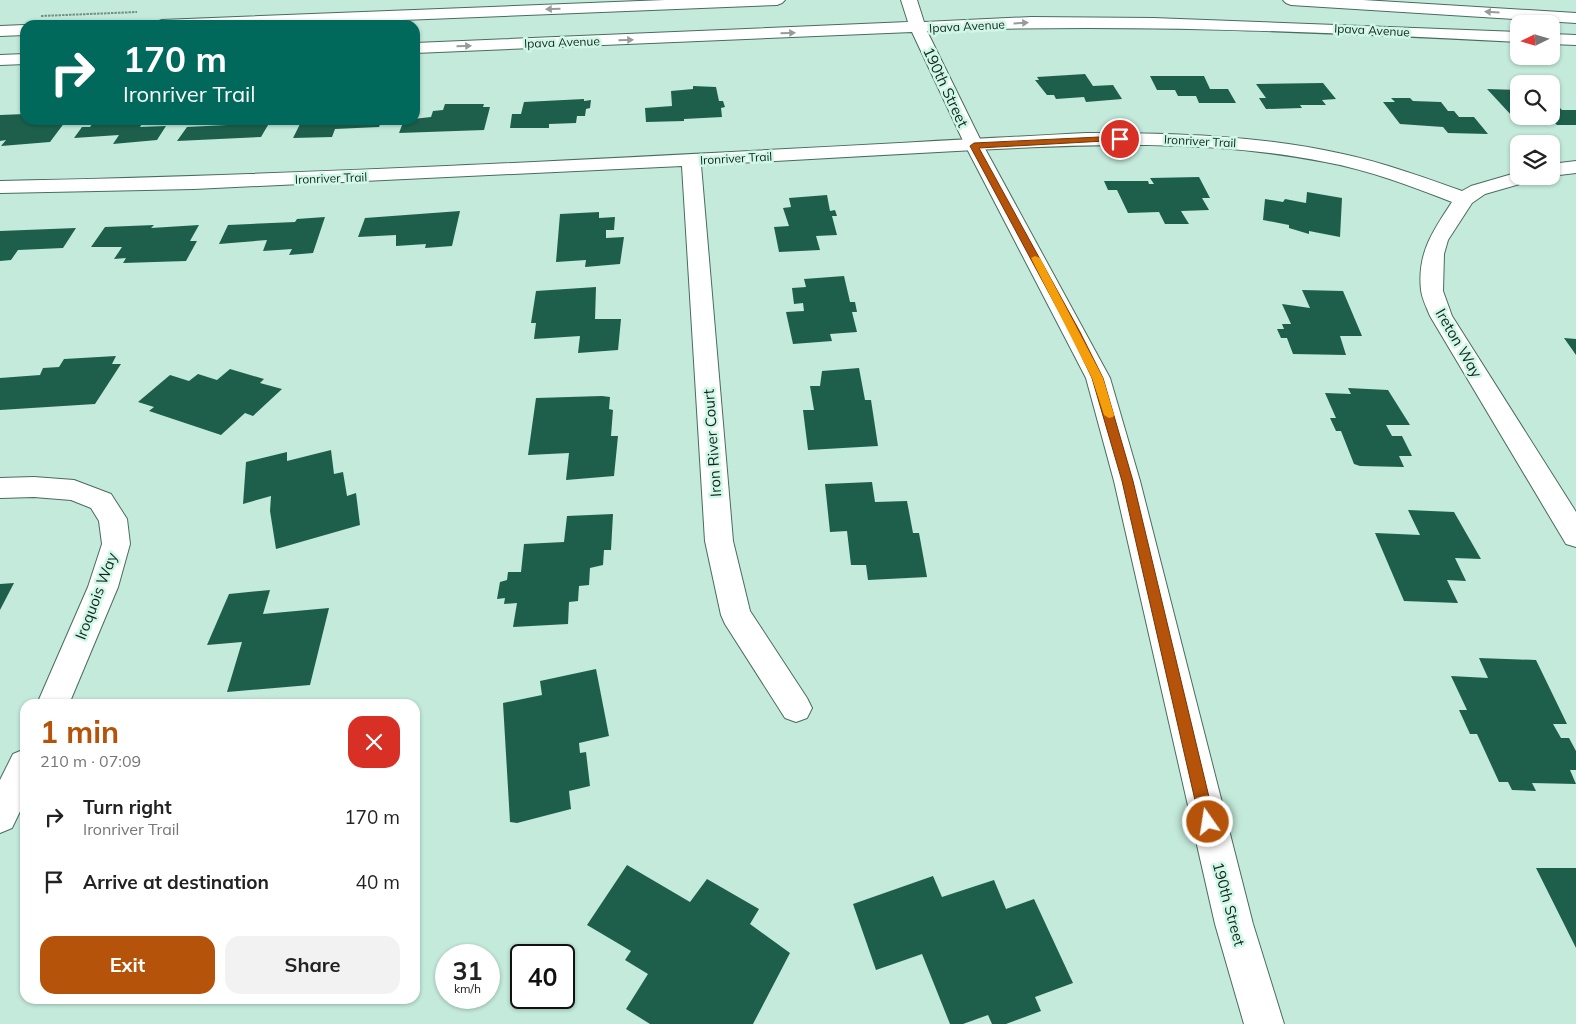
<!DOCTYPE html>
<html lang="en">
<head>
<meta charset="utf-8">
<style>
  body { margin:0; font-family:Mulish,sans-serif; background:#f2f2f2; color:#222; height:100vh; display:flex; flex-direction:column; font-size:19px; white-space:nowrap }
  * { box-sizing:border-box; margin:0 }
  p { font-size:16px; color:#767676 }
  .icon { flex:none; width:28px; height:28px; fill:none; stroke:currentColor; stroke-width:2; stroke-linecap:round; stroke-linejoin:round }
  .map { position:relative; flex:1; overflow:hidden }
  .panel { position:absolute; left:20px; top:699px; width:400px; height:305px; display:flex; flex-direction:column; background:#fff; border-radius:15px; box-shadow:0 1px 4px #0004 }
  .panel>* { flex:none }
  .banner { position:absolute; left:20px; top:20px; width:400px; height:105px; border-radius:15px; box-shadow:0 1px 4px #0004; background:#00695c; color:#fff; overflow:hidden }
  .needle { width:32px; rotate:265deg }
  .fabs { position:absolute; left:1510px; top:15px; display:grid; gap:10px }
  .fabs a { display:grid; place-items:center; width:50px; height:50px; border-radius:10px; background:#fff; box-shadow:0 1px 4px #0004; font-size:25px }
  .speed { position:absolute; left:435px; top:944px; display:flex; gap:10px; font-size:25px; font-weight:700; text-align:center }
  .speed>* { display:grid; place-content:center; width:65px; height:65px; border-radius:50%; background:#fff; box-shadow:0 1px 4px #0004; line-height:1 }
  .speed small { font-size:12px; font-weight:400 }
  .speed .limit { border:2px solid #111; border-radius:8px; background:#fff; color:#111 }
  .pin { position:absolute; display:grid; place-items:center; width:42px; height:42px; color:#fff; margin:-21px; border:2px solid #fff; border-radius:50%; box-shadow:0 1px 5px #0007 }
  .me { position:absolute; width:55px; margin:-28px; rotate:347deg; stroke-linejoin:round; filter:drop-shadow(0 0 4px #0008) }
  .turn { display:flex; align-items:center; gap:18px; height:105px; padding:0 20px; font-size:22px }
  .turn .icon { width:65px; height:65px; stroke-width:2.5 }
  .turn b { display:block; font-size:35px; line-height:42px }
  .round { display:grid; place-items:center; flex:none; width:52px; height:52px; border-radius:15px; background:#f2f2f2 }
  .overview { display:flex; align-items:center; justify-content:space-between; height:85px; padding:0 20px }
  h1 { font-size:30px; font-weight:700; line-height:38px; color:#b45309 }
  .button { display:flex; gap:10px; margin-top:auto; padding:10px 20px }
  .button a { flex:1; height:58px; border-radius:15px; background:#b45309; color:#fff; font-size:20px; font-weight:700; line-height:58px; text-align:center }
  .button a+a { background:#f2f2f2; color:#222 }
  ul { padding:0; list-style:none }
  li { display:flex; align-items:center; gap:15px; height:65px; padding:0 20px }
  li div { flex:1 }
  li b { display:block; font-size:19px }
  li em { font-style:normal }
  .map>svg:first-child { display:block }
  .building { fill:#1e5f4c }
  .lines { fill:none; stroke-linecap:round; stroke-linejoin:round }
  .minor-casing { stroke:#496c5f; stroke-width:2 }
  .tertiary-casing { stroke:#496c5f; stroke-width:2 }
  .path { stroke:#739085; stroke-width:2; stroke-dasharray:2.5 1; stroke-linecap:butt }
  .minor { fill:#fff; fill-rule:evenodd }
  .tertiary { fill:#fff; fill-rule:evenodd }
  .oneway { fill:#969c9a }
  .route { fill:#b45309; stroke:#753606 }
  .slow { fill:#f59e0b }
  .labels { text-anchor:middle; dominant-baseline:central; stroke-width:5; stroke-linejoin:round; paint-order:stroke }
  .far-street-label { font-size:12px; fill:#15241f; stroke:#d0f8e8 }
  .street-label { font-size:15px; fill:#15241f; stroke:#d0f8e8 }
</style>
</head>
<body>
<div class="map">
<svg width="1576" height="1024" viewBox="0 0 1576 1024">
  <rect width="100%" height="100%" fill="#c3eadb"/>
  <!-- building -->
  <g class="building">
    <path d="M1085,74l8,12 20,-1 9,14 -36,3 -2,-5 -28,2 -2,-4h-7l-12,-15h4l-2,-3z"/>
    <path d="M1150,76h54l6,13h18l8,14h-37l-3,-7h-18l-3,-6h-18z"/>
    <path d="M1323,83l13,16 -14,1 4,5h-26l2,3 -36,1 -7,-11h7l-10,-14z"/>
    <path d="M693,86l23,1 3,14h4l2,6 -4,1 1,9 -38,2v2l-38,1 -1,-14 27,-2 -1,-15 22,-2z"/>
    <path d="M1487,89l32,1v26h-7z"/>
    <path d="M1391,98h19l3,3 28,1 7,9h6l5,6h15l14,17 -40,-1 -5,-6 -43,-3 -17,-22h12z"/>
    <path d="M584,99v2l7,-1 -1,8 -4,1 -1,7h-8l-1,7 -27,1v4h-39l2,-14h9l3,-12z"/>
    <path d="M1551,99l11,11h14v15h-19l-9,-9h3z"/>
    <path d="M445,104h39l-1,3h7l-6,23 -85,3 5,-13 27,-3 2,-6 10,-1z"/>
    <path d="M25,114v6h21l-3,3 22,-1 -15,20 -49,4 5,-6 -6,1v-26z"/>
    <path d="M95,120h49l-4,7 26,-1 -9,14 -44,4 6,-9 -45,3 8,-11h8z"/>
    <path d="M230,120h41l-10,17 -84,4 10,-14 40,-2z"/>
    <path d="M319,120h63l-3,7 -44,2 -3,8 -39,1 7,-14 17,-1z"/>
    <path d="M1199,177l11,21h-8l7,12 -28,1 8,13h-24l-6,-12 -31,1 -11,-23h-9l-4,-9h44l1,3h5l-4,-6z"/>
    <path d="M1307,192l35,6 -2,39 -31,-6v3l-20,-6v-3l-26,-5 2,-21 18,3 2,-3 21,4z"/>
    <path d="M827,195l3,16 5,-1 2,6h-5l5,19 -21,1 4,14 -41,2 -5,-25 15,-1 -6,-18 8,-1 -2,-9z"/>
    <path d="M460,211l-8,35 -27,2 1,-4 -30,2v-11l-38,2 7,-19z"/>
    <path d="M599,212v6l16,-1 -1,13h-8v8l18,-1 -4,27 -35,3 1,-7 -30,2 4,-48z"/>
    <path d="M325,217l-12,36 -24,2 3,-6 -29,2 4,-11 -48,4 9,-19 67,-3 2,-3z"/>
    <path d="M154,225l-3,3 48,-3 -9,16h7l-11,20 -63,2 3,-5 -12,1 8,-12h-31l14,-20z"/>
    <path d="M76,228l-13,20 -45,2 -7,10 -11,1v-30z"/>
    <path d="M844,276l6,26h5l2,10h-5l5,20 -27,2 2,7 -39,3 -7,-32 18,-1 -1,-8 -9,1 -2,-16 14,-1 -2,-8z"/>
    <path d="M596,287l-1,32h26l-3,31 -40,3 2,-17 -46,3 2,-16h-5l5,-32z"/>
    <path d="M1302,290l41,1 19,45h-22l6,19 -53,-1 -6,-16h-6l-4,-9h7l-2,-5h9l-9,-20 28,4z"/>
    <path d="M1564,338l12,1v16z"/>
    <path d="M116,356l-4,8h9l-26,40 -95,6v-32l40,-3 3,-7 16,-1 5,-8z"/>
    <path d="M859,368l6,32h6l7,46 -70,4 -5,-40h11l-4,-24h10l2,-15z"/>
    <path d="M230,369l34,10 -4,4 22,6 -29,27 -8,-3 -24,22 -72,-24 5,-4 -16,-5 32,-27 19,6 9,-7 19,6z"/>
    <path d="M1348,388l40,2 22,35h-24l6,11h10l10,20h-13l5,11 -44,-1 -6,-2 -13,-33h-5l-6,-13h6l-11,-25 26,1z"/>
    <path d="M602,396l8,1 -1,12 4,1 -2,26h7l-4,40 -48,4 3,-27 -41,2 8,-57z"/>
    <path d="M331,450l3,24 9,-2 4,24 9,-3 4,32 -84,24 -6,-38 1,-15 -28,8 3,-42 41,-10v9z"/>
    <path d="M872,482l3,20 32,-1 6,32h6l8,44 -59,3 -2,-15h-15l-4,-34 -17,1 -5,-48z"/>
    <path d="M1408,510l46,2 27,47 -26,-1 11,23 -19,-1 11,23 -54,-2 -29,-68 45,2z"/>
    <path d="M613,514l-2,36h-7l-1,15 -13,3 -1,17 -10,1 -1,15 -9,1 -1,22 -55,3 4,-24 -13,1 1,-6 -8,1 3,-17 7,-2 1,-8h13l3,-28 40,-2 3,-26z"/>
    <path d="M14,583l-14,27v-26z"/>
    <path d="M270,590l-7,24 66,-6 -19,77 -83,7 15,-50 -35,3 22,-51z"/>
    <path d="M1479,658l57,2 31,64h-14l8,14h8l7,13v19h-6l6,14 -44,-1 4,8 -24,-1 -4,-8h-9l-22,-48h-7l-11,-24h8l-16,-34 37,2z"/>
    <path d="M596,669l13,67 -30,7 1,10 6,-1 4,34 -21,5 2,18 -54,14 -7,-1 -7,-119 39,-8 -2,-14z"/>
    <path d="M627,865l63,37 17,-23 52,30 -9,15 40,29 -37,71h-103l-24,-15 22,-35 -23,-14 6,-9 -44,-26z"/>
    <path d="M1536,868h40v80z"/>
    <path d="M933,876l9,21 52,-17 12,29 28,-10 39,84 -38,14 6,14 -35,13h-14l-4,-9 -25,9h-13l-28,-70 -46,16 -23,-66z"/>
  </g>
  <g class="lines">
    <defs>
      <g id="minor">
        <path d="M1086,133c86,0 173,2 257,21 41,9 80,23 119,37l9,-5 48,-14v4h18l-3,4 -49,14 -13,9 -24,37 -4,14 -1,37 9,25 124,196v35l-10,-3 -136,-228c-3,-8 -8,-17 -9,-26 -4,-37 12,-59 31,-88 -41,-16 -83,-32 -127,-40 -116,-23 -233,-18 -350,-12 -91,5 -183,10 -274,15l32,376 17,70 57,87 5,10 -5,10 -11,4 -11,-4 -60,-94 -4,-9 -16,-74 -23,-375 -488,23 -194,4v-12c362,-7 724,-29 1086,-48z"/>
        <path d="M1576,161v12l-25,3v-12z"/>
        <path d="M34,477l40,3 37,14 16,25 3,25 -12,43 -49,117h-32l51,-117 14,-43 -3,-23 -8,-13 -20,-8 -37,-3 -34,1v-20z"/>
        <path d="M25,749v52l-13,27 -12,5v-53l13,-26z"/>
      </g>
      <g id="tertiary">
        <path d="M665,0h120l-3,3 -5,2 -500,20h-123l2,-3 6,-2z"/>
        <path d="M901,0h16l7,22 107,-5 122,1 366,14v10c-198,-10 -393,-19 -592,-11l56,114 127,233 30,103 113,443 31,100h-40l-29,-100 -101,-443 -28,-103 -121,-233 -53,-113 -497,21v-10l493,-21z"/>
        <path d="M1283,0h80l213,13v10l-285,-18 -5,-2z"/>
        <path d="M25,25v10l-25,1v-10z"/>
        <path d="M1551,34l25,1v10l-25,-1z"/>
        <path d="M25,54v10l-25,1v-10z"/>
      </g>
    </defs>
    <!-- minor casing -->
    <use href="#minor" class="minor-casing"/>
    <!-- tertiary casing -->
    <use href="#tertiary" class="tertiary-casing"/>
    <!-- path -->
    <path class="path" d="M41,16l96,-4"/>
    <!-- minor -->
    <use href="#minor" class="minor"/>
    <!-- tertiary -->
    <use href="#tertiary" class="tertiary"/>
  </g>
  <!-- one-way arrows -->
  <defs><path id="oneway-solid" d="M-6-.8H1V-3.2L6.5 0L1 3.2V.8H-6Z" transform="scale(1.25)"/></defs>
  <g class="oneway">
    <use href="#oneway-solid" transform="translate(553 9) rotate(178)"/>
    <use href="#oneway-solid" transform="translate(1492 12) rotate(-176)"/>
    <use href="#oneway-solid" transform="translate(1021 23) rotate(-3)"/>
    <use href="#oneway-solid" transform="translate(788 33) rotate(-2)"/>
    <use href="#oneway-solid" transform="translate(626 40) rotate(-2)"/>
    <use href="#oneway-solid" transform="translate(464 46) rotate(-2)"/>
  </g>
  <!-- route -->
  <path class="route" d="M1120,136l4,3 -1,1 -144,8 101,184 23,46 30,103 82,341 -2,5 -5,2 -5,-2 -3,-5 -78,-341 -30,-103 -22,-46 -100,-186 4,-3z"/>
  <!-- slow -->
  <path class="slow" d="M1035,256l5,2 63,120 11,37 -1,2 -4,1 -5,-3 -12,-37 -61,-120z"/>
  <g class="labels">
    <!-- far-street labels -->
    <g class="far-street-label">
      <text transform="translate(967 26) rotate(-3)">Ipava Avenue</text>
      <text transform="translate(1372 30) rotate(3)">Ipava Avenue</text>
      <text transform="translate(562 42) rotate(-2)">Ipava Avenue</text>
      <text transform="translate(1200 141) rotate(3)">Ironriver Trail</text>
      <text transform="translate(736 158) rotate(-3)">Ironriver Trail</text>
      <text transform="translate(331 178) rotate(-2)">Ironriver Trail</text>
    </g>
    <!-- street labels -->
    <g class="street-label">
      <text transform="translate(946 87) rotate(65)">190th Street</text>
      <text transform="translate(1459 343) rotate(60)">Ireton Way</text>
      <text transform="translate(712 443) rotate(-94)">Iron River Court</text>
      <text transform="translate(96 596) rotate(-69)">Iroquois Way</text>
      <text transform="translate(1229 904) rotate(75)">190th Street</text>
    </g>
  </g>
</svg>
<div class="fabs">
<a><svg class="needle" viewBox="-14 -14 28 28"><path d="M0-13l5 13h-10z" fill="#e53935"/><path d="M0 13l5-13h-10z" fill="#767676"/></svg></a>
<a><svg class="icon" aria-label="search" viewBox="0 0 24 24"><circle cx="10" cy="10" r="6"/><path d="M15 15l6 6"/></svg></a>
<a><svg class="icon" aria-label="layers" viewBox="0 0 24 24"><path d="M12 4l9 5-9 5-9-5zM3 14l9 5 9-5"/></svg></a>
</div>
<div class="speed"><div>31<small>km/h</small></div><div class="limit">40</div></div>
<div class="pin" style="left:1120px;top:139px;background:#d93025"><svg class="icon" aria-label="arrive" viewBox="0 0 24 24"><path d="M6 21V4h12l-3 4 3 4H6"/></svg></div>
<svg class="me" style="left:1208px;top:822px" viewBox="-20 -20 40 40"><circle r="17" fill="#b45309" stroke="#fff" stroke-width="3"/><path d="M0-11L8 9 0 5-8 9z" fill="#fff"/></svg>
<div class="banner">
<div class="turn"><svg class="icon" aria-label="right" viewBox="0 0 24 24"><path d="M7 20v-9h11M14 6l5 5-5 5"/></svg><div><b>170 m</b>Ironriver Trail</div></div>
</div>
<section class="panel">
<div class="overview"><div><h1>1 min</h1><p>210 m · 07:09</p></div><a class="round" style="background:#d93025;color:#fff"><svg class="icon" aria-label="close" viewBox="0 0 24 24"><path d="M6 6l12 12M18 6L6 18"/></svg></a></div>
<ul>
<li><svg class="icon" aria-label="right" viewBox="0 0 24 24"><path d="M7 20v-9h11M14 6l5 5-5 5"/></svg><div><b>Turn right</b><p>Ironriver Trail</p></div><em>170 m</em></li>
<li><svg class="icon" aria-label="arrive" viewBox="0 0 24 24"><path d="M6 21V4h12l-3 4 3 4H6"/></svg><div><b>Arrive at destination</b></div><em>40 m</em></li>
</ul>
<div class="button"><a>Exit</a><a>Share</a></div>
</section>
</div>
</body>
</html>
